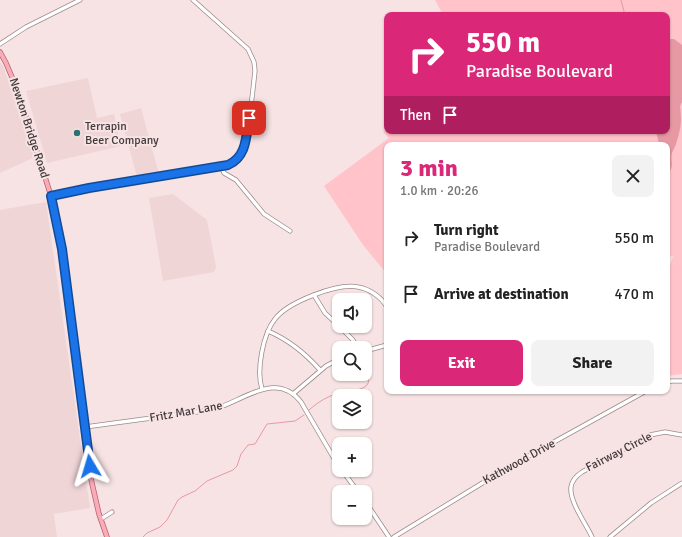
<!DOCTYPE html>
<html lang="en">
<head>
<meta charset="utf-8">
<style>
  body { margin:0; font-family:Signika,sans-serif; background:#f2f2f2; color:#222; height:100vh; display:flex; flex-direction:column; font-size:15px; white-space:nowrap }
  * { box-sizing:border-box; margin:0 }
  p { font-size:13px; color:#767676 }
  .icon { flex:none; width:22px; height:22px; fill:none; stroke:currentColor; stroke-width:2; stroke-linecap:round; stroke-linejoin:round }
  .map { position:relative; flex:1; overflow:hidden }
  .sheet { position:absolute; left:384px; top:142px; width:286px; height:252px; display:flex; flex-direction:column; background:#fff; border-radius:8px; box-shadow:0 1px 3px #0004 }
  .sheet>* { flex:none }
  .top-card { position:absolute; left:384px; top:12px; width:286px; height:122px; border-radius:8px; box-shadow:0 1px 3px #0004; background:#db2777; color:#fff; overflow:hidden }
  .buttons { position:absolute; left:332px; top:293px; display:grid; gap:8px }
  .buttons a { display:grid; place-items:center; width:40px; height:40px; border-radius:8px; background:#fff; box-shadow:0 1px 3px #0004; font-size:20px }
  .pin { position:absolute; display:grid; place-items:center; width:34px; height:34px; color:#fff; margin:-17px; border-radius:8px; box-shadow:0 2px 6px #0006 }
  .me { position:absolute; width:44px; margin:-22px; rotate:353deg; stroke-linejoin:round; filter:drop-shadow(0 0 3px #0008) }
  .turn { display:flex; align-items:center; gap:14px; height:84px; padding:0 16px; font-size:18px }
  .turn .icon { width:52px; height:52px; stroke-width:2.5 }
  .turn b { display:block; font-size:28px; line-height:34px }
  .then { display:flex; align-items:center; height:38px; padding:0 16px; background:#0003; gap:8px; font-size:15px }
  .round { display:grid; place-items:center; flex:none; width:42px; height:42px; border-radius:8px; background:#f2f2f2 }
  .head { display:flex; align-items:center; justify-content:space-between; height:68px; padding:0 16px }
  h1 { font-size:24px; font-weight:700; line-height:30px; color:#db2777 }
  .button { display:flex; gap:8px; margin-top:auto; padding:8px 16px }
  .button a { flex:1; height:46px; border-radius:8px; background:#db2777; color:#fff; font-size:16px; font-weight:700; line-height:46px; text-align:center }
  .button a+a { background:#f2f2f2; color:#222 }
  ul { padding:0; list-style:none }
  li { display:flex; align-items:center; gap:12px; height:56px; padding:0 16px }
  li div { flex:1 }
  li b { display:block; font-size:15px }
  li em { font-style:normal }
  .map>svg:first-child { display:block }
  .built { fill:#f0d5d7 }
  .green { fill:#ffc3c9 }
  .water { fill:#e699a2 }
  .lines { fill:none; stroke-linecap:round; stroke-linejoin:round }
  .stream { stroke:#e699a2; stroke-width:1 }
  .minor-casing { stroke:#9c8a8b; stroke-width:5 }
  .major-casing { stroke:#b65f6d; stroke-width:5.5 }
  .minor { stroke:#fff; stroke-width:3.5 }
  .major { stroke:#f9abb8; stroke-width:4 }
  .route-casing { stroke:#114b97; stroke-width:10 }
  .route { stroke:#1a73e8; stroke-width:7 }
  .poi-dot { fill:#28726f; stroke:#f7e3e4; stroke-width:1.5 }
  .labels { text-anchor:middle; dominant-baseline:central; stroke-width:4; stroke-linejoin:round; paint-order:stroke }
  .poi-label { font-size:12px; fill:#423a3b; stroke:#f7e3e4; text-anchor:start }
  .street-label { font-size:12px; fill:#423a3b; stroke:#f7e3e4 }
</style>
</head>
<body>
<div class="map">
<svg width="682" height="537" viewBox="0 0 682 537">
  <rect width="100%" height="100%" fill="#f7e3e4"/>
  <!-- built -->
  <g class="built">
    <path d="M0,62l3,4 32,91 -35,16z"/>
    <path d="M88,78l9,40 17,-4 7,32 -74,17 -21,-72z"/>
    <path d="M141,108l18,66 -22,3 -17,-63z"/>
    <path d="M173,194l34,26 9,47 -2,5 -51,9 -14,-83z"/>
    <path d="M46,202l44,306 -36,6 3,23h-57v-327z"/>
  </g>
  <!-- green -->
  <path class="green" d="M435,0h247v374l-15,2v-101l6,-19 -6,1v-112h-280v129l-24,-29 -39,-59 65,-48 -6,-6 4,-3v2h280v-116h-224z"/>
  <!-- water -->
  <path class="water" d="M667,39h7l8,6v57l-2,4c2,16 1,22 -4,38 -1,3 -3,6 -4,9 -2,9 3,12 -4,21l-1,-29h-7l-2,-5 -2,-9h11z"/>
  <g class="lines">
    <!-- stream -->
    <g class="stream">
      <path d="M621,0l4,15"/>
      <path d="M309,410c9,-8 19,-14 30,-17 9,-3 21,-1 28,-8 2,-3 2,-5 1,-9"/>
      <path d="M143,537l4,-4 13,-6 7,-7 11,-20 4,-3 13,-6 12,-10 26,-11 4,-4 4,-12 7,-9 7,-1 12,-20 28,-3 9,-6"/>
    </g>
    <defs>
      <g id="minor">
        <path d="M0,44l26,-17 54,-27"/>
        <path d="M221,166l3,7 12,7 28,34 26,17"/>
        <path d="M51,196l33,-7 137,-23c7,-2 14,-4 19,-10 8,-11 13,-68 15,-85l-1,-9 -6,-13 -55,-49"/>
        <path d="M314,295l11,18 14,13"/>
        <path d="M339,326l14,14 4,8"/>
        <path d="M268,331c21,9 37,22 52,39"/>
        <path d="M365,351l22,-6"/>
        <path d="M667,382l5,-1h10"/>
        <path d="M262,389c-6,-19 1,-55 13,-70 13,-17 62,-36 83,-32 12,2 23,10 29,20"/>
        <path d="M293,394l33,-28 13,-7"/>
        <path d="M85,427l126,-17c30,-7 64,-41 90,-8l38,65"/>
        <path d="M342,470l16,22"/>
        <path d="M365,501l24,36"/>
        <path d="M101,519l11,-7"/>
        <path d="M394,537l113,-69 139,-77"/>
        <path d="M592,537c-6,-13 -23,-36 -21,-50 1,-7 5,-11 11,-15l68,-37 15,-3 17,3"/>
        <path d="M610,537l41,-34 31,-20"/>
      </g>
      <path id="major" d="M0,52l6,11 11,26 34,107 8,31 5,36 27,216 8,35 8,23"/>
    </defs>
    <!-- minor casing -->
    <use href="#minor" class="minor-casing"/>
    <!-- major casing -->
    <use href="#major" class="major-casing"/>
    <!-- minor -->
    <use href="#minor" class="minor"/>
    <!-- major -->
    <use href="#major" class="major"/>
  </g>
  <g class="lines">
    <defs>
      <path id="route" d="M90,466l-28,-217 -11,-53 38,-8 139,-23c19,-8 18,-29 21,-47"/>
    </defs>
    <!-- route casing -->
    <use href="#route" class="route-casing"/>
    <!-- route -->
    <use href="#route" class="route"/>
  </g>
  <!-- markers -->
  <circle class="poi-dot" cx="77" cy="133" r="4"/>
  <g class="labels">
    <!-- poi labels -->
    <g class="poi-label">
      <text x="85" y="126">Terrapin<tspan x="85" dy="14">Beer Company</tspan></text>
    </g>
    <!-- street labels -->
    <g class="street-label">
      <text transform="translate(29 128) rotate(72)">Newton Bridge Road</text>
      <text transform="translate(186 412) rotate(-10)">Fritz Mar Lane</text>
      <text transform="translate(619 452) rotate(-27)">Fairway Circle</text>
      <text transform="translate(519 462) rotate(-29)">Kathwood Drive</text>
    </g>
  </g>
</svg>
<div class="buttons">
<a><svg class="icon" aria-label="sound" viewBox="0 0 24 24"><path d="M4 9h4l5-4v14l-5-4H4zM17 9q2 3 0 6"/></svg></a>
<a><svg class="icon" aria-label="search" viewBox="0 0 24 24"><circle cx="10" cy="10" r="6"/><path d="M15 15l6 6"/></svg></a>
<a><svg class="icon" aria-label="layers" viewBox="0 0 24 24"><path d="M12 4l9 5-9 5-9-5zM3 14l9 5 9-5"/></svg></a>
<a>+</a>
<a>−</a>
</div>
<div class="pin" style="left:249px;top:118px;background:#d93025"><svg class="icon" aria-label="arrive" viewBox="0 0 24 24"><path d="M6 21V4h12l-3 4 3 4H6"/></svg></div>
<svg class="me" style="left:90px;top:466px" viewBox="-20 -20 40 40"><path d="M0-17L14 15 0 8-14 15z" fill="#1a73e8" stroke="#fff" stroke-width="4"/></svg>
<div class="top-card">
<div class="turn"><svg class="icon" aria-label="right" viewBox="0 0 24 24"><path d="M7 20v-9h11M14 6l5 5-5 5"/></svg><div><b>550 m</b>Paradise Boulevard</div></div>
<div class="then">Then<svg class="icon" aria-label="arrive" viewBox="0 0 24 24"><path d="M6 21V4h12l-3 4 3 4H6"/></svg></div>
</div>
<section class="sheet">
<div class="head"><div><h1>3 min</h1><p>1.0 km · 20:26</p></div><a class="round"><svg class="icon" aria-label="close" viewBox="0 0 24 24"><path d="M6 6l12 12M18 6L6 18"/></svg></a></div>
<ul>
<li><svg class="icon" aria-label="right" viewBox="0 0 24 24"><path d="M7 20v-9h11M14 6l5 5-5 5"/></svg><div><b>Turn right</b><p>Paradise Boulevard</p></div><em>550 m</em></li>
<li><svg class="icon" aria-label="arrive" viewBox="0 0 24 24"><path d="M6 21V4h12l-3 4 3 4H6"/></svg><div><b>Arrive at destination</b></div><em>470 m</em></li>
</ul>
<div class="button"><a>Exit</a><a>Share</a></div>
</section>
</div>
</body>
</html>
